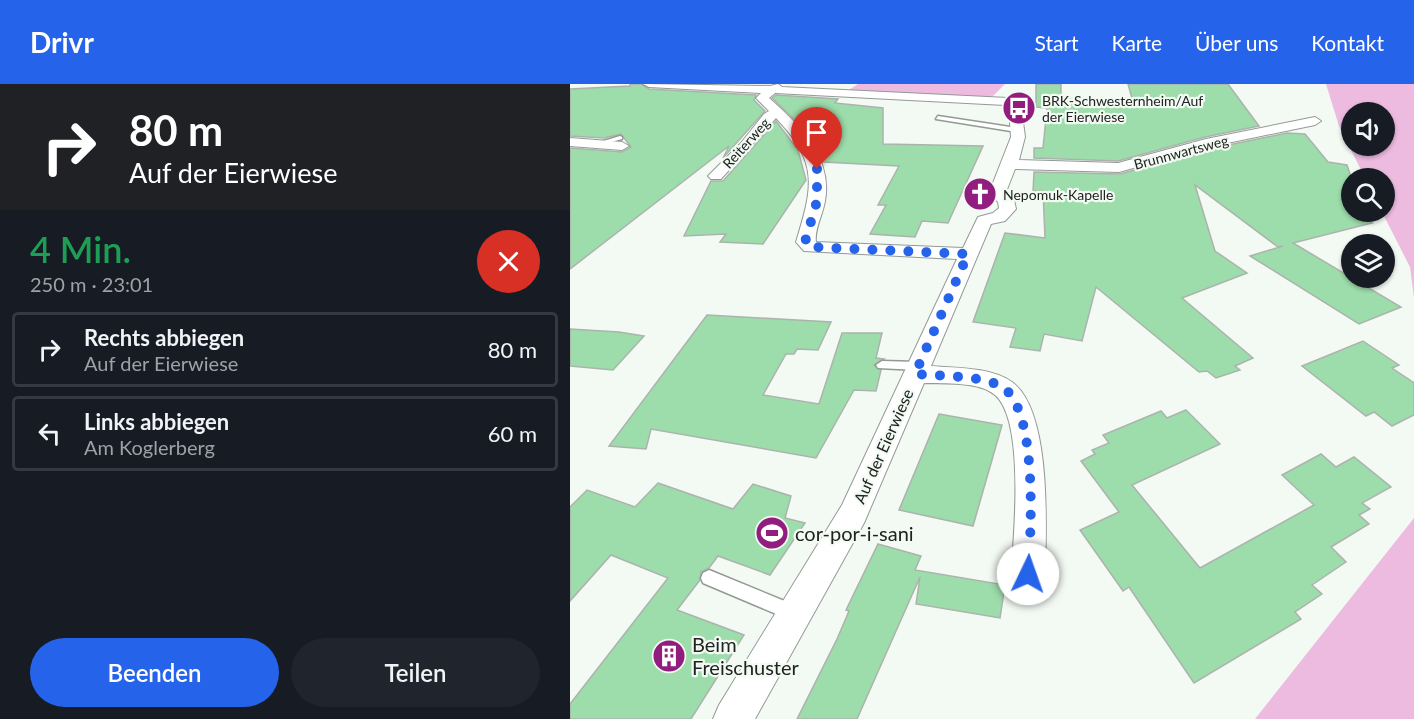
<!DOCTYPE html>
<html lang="de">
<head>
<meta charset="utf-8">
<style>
  body { margin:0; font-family:Lato,sans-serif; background:#20242c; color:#f1f3f6; height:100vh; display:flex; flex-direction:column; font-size:22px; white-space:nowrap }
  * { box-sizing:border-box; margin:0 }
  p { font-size:20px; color:#9ea1a6 }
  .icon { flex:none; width:33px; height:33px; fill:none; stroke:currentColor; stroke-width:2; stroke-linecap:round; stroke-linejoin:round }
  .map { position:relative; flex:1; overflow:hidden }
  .sheet { display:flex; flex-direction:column; background:#171b24; width:570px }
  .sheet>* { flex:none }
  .guide { background:#202124; color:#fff; overflow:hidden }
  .controls { position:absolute; left:771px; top:18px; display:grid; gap:12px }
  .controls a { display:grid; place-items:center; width:54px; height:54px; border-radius:50%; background:#171b24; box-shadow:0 2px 4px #0004; font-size:30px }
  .pin { position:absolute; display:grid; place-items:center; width:51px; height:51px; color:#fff; margin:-62px -26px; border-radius:50% 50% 50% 0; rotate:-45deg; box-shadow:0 0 6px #0007 }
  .pin .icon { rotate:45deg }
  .me { position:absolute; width:66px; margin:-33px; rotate:3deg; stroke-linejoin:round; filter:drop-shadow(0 0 4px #0008) }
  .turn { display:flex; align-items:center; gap:21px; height:126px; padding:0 30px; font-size:27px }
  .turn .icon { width:78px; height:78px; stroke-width:2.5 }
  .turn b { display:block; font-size:42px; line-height:51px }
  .round { display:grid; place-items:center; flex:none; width:63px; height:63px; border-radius:32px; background:#20242c }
  .headline { display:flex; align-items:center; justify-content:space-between; height:102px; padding:0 30px }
  h1 { font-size:36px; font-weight:600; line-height:45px; color:#1e9e55 }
  .primary-button { display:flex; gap:12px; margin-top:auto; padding:12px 30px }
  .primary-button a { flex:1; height:69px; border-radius:36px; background:#2563eb; color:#fff; font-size:24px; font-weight:600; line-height:69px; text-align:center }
  .primary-button a+a { background:#20242c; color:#f1f3f6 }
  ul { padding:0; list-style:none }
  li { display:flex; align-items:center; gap:18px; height:75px; margin:0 12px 9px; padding:0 18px; border:3px solid #363941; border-radius:6px }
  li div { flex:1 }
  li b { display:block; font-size:22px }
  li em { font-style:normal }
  header { display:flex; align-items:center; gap:36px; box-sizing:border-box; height:84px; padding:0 30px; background:#2563eb; color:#fff }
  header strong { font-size:28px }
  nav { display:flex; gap:33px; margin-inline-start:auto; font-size:21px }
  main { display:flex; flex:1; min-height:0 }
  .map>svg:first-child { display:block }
  .green { fill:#edbbe0; fill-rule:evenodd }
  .building { fill:#9ddcab; stroke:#acb3ad; stroke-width:1.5 }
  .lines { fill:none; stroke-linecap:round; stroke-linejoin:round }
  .lane-casing { stroke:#939a95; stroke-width:3 }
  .street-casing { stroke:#939a95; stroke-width:2 }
  .lane { fill:#fff; fill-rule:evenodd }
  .street { fill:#fff; fill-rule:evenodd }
  .route { stroke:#2563eb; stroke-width:10; stroke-dasharray:0 18 }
  .labels { text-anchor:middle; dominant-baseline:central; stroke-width:4.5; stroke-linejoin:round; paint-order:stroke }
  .far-poi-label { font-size:14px; fill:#202320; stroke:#f2faf3; text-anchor:start }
  .far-street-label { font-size:14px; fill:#202320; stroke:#f2faf3 }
  .street-label { font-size:16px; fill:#202320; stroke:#f2faf3 }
  .near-poi-label { font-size:20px; fill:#202320; stroke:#f2faf3; text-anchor:start }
</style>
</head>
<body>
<header>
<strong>Drivr</strong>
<nav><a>Start</a><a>Karte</a><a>Über uns</a><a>Kontakt</a></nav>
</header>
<main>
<section class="sheet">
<div class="guide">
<div class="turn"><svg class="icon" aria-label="right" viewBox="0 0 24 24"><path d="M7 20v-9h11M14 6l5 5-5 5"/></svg><div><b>80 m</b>Auf der Eierwiese</div></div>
</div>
<div class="headline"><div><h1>4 Min.</h1><p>250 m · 23:01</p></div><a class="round" style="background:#d93025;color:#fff"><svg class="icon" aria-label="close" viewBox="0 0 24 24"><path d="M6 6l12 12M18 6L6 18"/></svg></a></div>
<ul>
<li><svg class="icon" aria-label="right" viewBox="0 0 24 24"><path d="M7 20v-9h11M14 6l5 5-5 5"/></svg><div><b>Rechts abbiegen</b><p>Auf der Eierwiese</p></div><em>80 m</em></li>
<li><svg class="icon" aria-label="left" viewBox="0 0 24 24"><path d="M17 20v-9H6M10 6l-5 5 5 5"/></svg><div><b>Links abbiegen</b><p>Am Koglerberg</p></div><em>60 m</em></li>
</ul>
<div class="primary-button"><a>Beenden</a><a>Teilen</a></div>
</section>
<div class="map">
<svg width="844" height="635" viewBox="0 0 844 635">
  <rect width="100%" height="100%" fill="#f2faf3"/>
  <!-- green -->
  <g class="green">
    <path d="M288,0h147l-14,14 -142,-8z"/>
    <path d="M756,0h88v214l-4,-31 -28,-55h2v-34h-19l-26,-52zM782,28h32v34h-32z"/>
    <path d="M844,434v201h-159z"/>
  </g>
  <!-- building -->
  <g class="building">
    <path d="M60,0h11l8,5 107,6 -2,5 11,11 -42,47 6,-12 -159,123v-121l52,4 9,-5 -10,-13 -17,4 -34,-2v-47l60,-3z"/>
    <path d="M466,0h25v15l72,3 -5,-18h100l31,42 -54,11 -87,24 -84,-3v-10h9l4,-40 -11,-1z"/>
    <path d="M206,11l62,4 -3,4 48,5v36l100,2 -35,77 -26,-2 -7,16 -45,-3 16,-29h-8l21,-39 -76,-4 -19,-33 -32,-31z"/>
    <path d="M206,37l22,29 8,30 -43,64 -43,-2 6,-8 -42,2 27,-55h12z"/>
    <path d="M717,49l18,1 23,28 19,3 5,15v32l20,11 -79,20 108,64 -42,17 -109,-68 33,-10 -5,1 -83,-62 20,66 32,22 -65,25 71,60 -18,8 5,4 -24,8 -9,-7 -8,1 -103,-85 -14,54 -38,-7 -4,17 -30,-4 6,-19 -43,-6 32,-89 40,5 -2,-47h-10l1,-19 86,2 89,-25z"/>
    <path d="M137,231l124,7 -13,28 -21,-1 -3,5h-8l-23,41 56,9 23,-71h40l-6,25 8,1 -10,6 7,5 -5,21 -22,-1 -38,68 -165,-29 -5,20 -37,-3z"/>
    <path d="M0,245l49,3 25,4 -31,34 -43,-4z"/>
    <path d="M793,257l36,24 -7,3 22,15v32l-22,11 -18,-14 -8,4 -64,-50z"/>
    <path d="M616,326l34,34 -88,41 68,83 114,-63 -32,-30 39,-21 15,13 18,-10 37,30 -29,16 8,6 -11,6 10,9 -38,23 15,15 -34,23 10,9 -27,18 6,7 -107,64 -65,-96 -6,4 -43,-61 39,-18 -38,-51 14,-7 -3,-4 17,-7 -6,-8 58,-24 6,7z"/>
    <path d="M369,330l63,11 -29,101 -74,-16z"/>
    <path d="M88,399l75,26 20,-25 38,12 -6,22 20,5 -35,52 -52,-19 -9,12 -8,4 -1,8 -23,30 67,25 -53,84h-121v-15l98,-126 -57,-23 -41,46v-94l17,-17 48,17z"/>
    <path d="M308,460l43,12 -6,14 90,15 -5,33 -84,-14 4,-27 -63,142h-60l40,-80 12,-28 -3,-1z"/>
  </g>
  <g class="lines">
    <defs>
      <g id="lane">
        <path d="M368,32l79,12 3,2 -3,2 -81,-13z"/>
        <path d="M50,52l2,1v2l-22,6 -3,-2z"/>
        <path d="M312,277l36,1 6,4 -6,4 -40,-2 -2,-3z"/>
        <path d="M139,486l90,37 2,6 -2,6 -6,2 -90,-38 -2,-5 2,-5z"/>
      </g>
      <g id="street">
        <path d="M73,0l127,2 8,-2 4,3 226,11 13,9 4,30 -6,23 99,3 88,-24 109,-22 6,4 -6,4 -107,22 -89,25 -104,-3 -9,23 8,8 2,9 -11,12 -14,3 -60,142c25,2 60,1 81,16 40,29 34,147 33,192l-5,11 -12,5 -12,-5 -5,-11c3,-37 14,-154 -16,-179 -16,-14 -51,-11 -71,-12l-60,140 -109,196h-42l6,-14 123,-200 115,-246 -153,-8 -8,-9c17,-56 23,-79 -20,-124l-55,61h-10l-3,-3 33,-33 23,-29 5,-3 -13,-13 5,-5 -112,-6zM205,9l230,12 4,3 2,29 -22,56 9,9 1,6 -6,5 -15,4 -15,31 -147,-6c-2,-12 7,-28 9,-41 8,-44 -26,-76 -56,-103z"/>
        <path d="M0,54l52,4 7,4 -7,4 -52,-4z"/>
      </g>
    </defs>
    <!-- lane casing -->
    <use href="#lane" class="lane-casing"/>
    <!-- street casing -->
    <use href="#street" class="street-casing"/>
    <!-- lane -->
    <use href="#lane" class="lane"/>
    <!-- street -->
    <use href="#street" class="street"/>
  </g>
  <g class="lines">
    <!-- route -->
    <path class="route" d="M247,85v32l-12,41 6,5 157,7 -53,120c23,2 72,1 90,15 33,27 26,145 23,185"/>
  </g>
  <!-- icons -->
  <defs>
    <symbol id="bus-disc" viewBox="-11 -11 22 22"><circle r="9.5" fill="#911e7e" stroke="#f2faf3"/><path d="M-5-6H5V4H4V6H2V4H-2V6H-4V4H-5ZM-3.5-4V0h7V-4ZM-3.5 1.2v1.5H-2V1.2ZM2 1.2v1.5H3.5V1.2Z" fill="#fff"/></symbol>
    <symbol id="church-disc" viewBox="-11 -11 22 22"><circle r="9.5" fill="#911e7e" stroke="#f2faf3"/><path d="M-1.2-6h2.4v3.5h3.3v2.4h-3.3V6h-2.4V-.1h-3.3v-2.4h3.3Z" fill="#fff"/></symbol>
    <symbol id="stadium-disc" viewBox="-11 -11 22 22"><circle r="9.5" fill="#911e7e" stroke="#f2faf3"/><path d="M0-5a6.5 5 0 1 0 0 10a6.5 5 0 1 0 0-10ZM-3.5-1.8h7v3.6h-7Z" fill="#fff"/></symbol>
    <symbol id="building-disc" viewBox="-11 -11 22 22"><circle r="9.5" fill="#911e7e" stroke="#f2faf3"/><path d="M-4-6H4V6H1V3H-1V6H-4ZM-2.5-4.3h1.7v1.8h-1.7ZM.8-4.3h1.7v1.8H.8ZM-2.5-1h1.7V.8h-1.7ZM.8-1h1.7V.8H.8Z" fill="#fff"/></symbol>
  </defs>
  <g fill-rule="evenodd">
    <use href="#bus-disc" x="430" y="5" width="38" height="38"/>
    <use href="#church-disc" x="391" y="91" width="38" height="38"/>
    <use href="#stadium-disc" x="183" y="430" width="38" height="38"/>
    <use href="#building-disc" x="80" y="553" width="38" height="38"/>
  </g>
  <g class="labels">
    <!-- far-poi labels -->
    <g class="far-poi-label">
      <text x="472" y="16">BRK-Schwesternheim/Auf<tspan x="472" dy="16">der Eierwiese</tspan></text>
      <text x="433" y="110">Nepomuk-Kapelle</text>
    </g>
    <!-- far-street labels -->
    <g class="far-street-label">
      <text transform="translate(176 59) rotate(-48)">Reiterweg</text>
      <text transform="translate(611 68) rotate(-15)">Brunnwartsweg</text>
    </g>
    <!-- street labels -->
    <g class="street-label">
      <text transform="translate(313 362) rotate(-66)">Auf der Eierwiese</text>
    </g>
    <!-- near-poi labels -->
    <g class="near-poi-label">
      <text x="225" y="449">cor-por-i-sani</text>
      <text x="122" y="560">Beim<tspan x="122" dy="23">Freischuster</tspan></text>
    </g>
  </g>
</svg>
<div class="controls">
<a><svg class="icon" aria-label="sound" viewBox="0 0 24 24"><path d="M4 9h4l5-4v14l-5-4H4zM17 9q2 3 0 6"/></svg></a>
<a><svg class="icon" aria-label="search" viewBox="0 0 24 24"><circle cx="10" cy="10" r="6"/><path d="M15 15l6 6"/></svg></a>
<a><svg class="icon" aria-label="layers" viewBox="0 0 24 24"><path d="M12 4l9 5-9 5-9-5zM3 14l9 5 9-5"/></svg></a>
</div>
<div class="pin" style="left:247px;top:85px;background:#d93025"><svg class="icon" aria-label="arrive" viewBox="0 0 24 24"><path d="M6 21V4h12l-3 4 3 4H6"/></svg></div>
<svg class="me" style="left:458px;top:490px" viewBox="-20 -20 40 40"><circle r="19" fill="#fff"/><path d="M0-13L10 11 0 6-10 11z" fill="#2563eb"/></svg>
</div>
</main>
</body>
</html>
